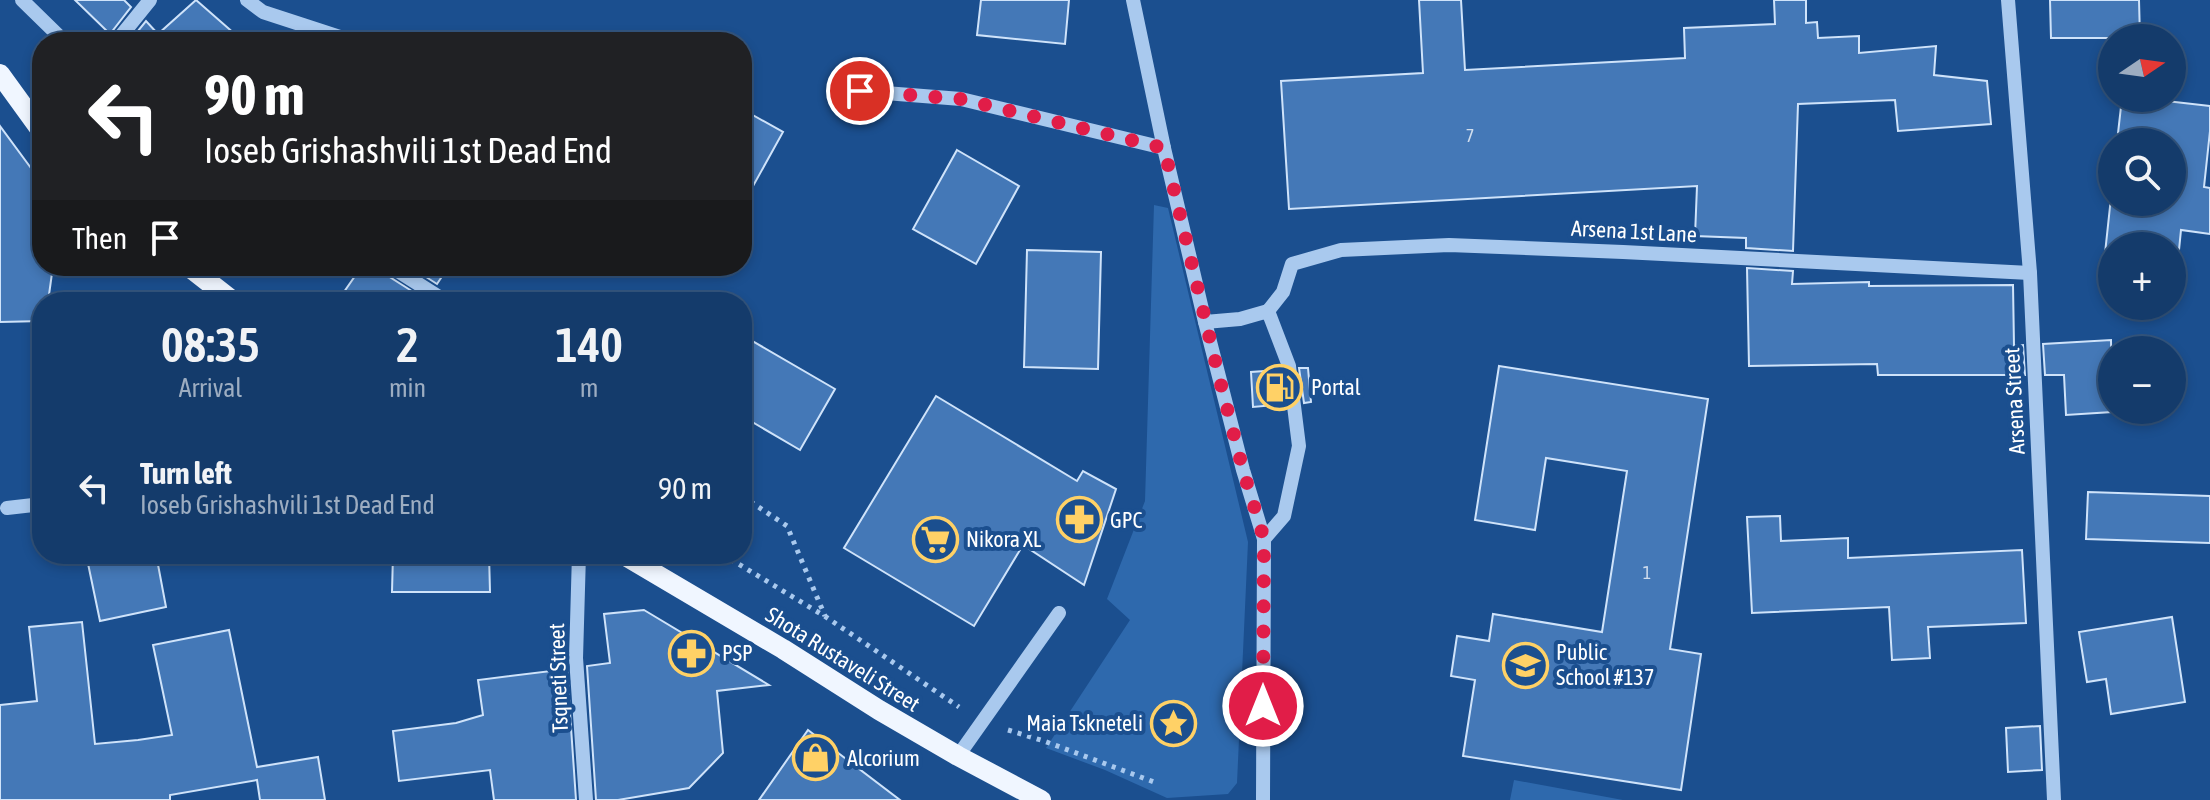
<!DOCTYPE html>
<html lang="en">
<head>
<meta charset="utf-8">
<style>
  body { margin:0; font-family:"Asap Condensed",sans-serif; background:#214673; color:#f1f3f6; height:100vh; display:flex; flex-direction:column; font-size:30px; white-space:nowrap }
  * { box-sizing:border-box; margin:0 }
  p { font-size:26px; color:#9dadc1 }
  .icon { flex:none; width:44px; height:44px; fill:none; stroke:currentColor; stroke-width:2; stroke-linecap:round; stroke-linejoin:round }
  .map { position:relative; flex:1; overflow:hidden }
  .panel { position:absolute; left:32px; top:292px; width:720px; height:272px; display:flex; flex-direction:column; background:#143b6b; border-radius:32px; box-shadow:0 4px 12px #0003,0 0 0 2px #33557e }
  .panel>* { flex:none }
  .hud { position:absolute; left:32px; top:32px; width:720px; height:244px; border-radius:32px; box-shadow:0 4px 12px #0003,0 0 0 2px #33557e; background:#202124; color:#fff; overflow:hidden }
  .needle { width:52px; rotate:77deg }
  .buttons { position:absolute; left:2098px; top:24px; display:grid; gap:16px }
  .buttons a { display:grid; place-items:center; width:88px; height:88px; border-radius:50%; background:#143b6b; box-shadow:0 4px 12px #0003,0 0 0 2px #33557e; font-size:40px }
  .pin { position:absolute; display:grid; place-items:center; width:68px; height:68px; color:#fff; margin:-34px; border:4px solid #fff; border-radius:50%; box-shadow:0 2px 8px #0007 }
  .me { position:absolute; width:88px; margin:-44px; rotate:0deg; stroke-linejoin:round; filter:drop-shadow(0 0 6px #0008) }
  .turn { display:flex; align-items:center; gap:28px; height:168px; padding:0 40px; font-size:36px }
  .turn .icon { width:104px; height:104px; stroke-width:2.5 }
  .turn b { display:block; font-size:56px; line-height:68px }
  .then { display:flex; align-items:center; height:76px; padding:0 40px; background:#0003; gap:16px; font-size:30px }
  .eta { display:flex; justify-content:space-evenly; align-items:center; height:136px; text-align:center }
  .eta b { font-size:48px; font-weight:600; line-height:56px }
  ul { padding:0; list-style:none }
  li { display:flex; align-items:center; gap:24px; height:120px; padding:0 40px }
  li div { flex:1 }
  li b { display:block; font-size:30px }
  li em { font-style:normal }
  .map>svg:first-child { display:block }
  .green { fill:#2e69ad }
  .building { fill:#4478b7; stroke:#cfe3fa; stroke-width:2 }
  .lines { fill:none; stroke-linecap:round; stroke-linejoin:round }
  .path { stroke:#a9c9ee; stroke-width:5; stroke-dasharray:4 6; stroke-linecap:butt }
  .minor { stroke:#a9c9ee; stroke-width:14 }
  .major { stroke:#f0f6ff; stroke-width:20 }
  .route { stroke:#e11d48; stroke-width:14; stroke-dasharray:0 25.2 }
  .labels { text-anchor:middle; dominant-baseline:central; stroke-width:8; stroke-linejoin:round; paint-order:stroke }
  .number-label { font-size:18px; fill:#d0dded }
  .street-label { font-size:22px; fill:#fff; stroke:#1b4f8f }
  .poi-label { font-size:22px; fill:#fff; stroke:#1b4f8f; text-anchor:start }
</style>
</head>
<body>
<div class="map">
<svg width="2210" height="800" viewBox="0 0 2210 800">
  <rect width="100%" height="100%" fill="#1b4f8f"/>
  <!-- green -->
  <g class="green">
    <path d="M1154,205l14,3 80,334 -11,241 -9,11 -61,4 -62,-28 -59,-22 84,-128 -23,-21 38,-98z"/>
    <path d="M1514,780l109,20h-113z"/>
  </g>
  <!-- building -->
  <g class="building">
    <path d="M75,0h49l7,7 -21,27z"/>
    <path d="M196,0l48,42h-115l17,-21 12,13z"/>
    <path d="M981,0h88l-4,44 -88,-9z"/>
    <path d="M1419,0h42l4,70 220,-12 -1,-30 91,-4 -1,-24h32v23l11,-1 1,16 41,-2v17l77,-7 -2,29 53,6 4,43 -93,7 -3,-31 -97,4 -5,147 -47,-3v-10l-51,-2 2,-50 -408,23 -8,-128 142,-8z"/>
    <path d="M2050,0h89l1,38h-89z"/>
    <path d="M2122,98h18l70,8v25l-6,56 6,1v46l-29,-4 -5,50h-4v-34h-60v27l-9,-1 9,-84v14h60v-60h-55z"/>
    <path d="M742,109l41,23 -41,74z"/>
    <path d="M0,126l42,57v83h11l-5,36h-6v19l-42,1z"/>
    <path d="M957,150l62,36 -43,78 -63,-35z"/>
    <path d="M1027,250l74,2 -3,117 -74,-2z"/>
    <path d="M362,266h18l5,8 41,26 -89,2z"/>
    <path d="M409,266h40l-12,18z"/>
    <path d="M1747,268l46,3 -1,13 77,-2v4l144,-1 1,61 9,-1 2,30h-147l-1,-11 -128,2z"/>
    <path d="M742,335l93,54 -35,61 -58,-34z"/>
    <path d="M2111,340l1,72 -46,3 -2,-40h-19l-2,-31z"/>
    <path d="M1499,366l209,33 -38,250 31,5 -20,136 -218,-34 12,-76 -24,-4 6,-40 32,5 4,-27 109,18 25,-161 -81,-13 -11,72 -60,-10z"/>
    <path d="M1299,368h9l3,34 -7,1z"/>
    <path d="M1279,370l5,34 -31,3 -2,-35z"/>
    <path d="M936,396l141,85 6,-10 33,18 -32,96 -61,-40 -49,81 -130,-78z"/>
    <path d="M2088,492l122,4v47l-124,-4z"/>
    <path d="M1780,516l1,25 67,-3v20l174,-8 4,73 -98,4 2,31 -38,2 -3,-53 -137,6 -5,-96z"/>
    <path d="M86,554h70l10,53 -66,14z"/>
    <path d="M393,554h96l1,38h-98z"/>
    <path d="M644,610l125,75 -52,6 6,62 -34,35 -71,12h-22l-9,-134 23,-3 -6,-49z"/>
    <path d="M2172,617l13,85 -74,12 -5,-35 -19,3 -8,-50z"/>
    <path d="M82,622l13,122 43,-4 34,-5 -19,-90 76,-15 28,137 61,-10 7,43h-65l-3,-20 -87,15v5h-170v-95l37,-4 -8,-74z"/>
    <path d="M567,669l9,131h-82l-4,-30 -91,11 -6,-50 63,-8 27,-8 -5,-35z"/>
    <path d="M2040,726l2,44 -34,2 -2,-44z"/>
    <path d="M808,730l92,70h-141z"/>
  </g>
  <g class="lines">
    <!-- path -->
    <g class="path">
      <path d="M742,496l45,30 38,90"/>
      <path d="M722,554l104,63 133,90"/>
      <path d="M1008,730l36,11 110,41"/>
    </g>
    <!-- minor -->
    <g class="minor">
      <path d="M22,0l43,42"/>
      <path d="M247,0l16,12 92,30"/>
      <path d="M1133,0l31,148 41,174 38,148 21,69 -1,261"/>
      <path d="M2008,0l22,273 24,527"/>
      <path d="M116,42l34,-42"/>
      <path d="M860,91l101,8 203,49"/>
      <path d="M29,114l13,-11"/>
      <path d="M390,266l49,31"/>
      <path d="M1268,311l15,-19 9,-28 49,-14 108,-5 174,7 407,21"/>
      <path d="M1205,322l35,-3 28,-8 21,55 10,80 -15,70 -20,23"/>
      <path d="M7,508l35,-4"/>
      <path d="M579,554l-3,104 10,142"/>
      <path d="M958,756l101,-143"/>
    </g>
    <!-- major -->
    <g class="major">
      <path d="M0,74l42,58"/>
      <path d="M188,266l46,36"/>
      <path d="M622,554l161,95 96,61 79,46 83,44"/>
    </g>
  </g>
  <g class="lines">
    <!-- route -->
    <path class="route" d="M860,91l101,8 203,49 56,233 23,89 21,69 -1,167"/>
  </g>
  <!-- icons -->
  <defs>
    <symbol id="fuel-ring" viewBox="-11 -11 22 22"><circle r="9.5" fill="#1b4f8f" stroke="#ffd166" stroke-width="1.5"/><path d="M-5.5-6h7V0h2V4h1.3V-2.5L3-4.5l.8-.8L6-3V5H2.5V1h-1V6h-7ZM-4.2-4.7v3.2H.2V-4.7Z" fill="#ffd166"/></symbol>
    <symbol id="pharmacy-ring" viewBox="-11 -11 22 22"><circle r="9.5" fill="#1b4f8f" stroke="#ffd166" stroke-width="1.5"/><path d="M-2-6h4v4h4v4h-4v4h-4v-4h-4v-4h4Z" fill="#ffd166"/></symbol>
    <symbol id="supermarket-ring" viewBox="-11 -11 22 22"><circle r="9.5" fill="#1b4f8f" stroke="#ffd166" stroke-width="1.5"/><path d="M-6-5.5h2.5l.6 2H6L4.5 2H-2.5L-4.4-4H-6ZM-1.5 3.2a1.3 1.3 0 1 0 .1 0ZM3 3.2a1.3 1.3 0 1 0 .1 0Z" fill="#ffd166"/></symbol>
    <symbol id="school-ring" viewBox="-11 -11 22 22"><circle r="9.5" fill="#1b4f8f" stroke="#ffd166" stroke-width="1.5"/><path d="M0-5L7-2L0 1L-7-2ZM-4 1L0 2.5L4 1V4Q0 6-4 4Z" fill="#ffd166"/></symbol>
    <symbol id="sight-ring" viewBox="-11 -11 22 22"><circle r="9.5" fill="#1b4f8f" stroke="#ffd166" stroke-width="1.5"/><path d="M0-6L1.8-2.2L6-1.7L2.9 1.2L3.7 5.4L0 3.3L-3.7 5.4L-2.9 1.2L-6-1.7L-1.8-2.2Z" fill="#ffd166"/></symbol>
    <symbol id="shop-ring" viewBox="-11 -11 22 22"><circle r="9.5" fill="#1b4f8f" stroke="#ffd166" stroke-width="1.5"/><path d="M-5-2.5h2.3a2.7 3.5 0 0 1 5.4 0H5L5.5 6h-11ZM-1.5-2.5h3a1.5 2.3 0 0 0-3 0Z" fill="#ffd166"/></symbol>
  </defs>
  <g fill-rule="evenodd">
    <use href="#fuel-ring" x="1254" y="362" width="51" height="51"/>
    <use href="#pharmacy-ring" x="1054" y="494" width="51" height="51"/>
    <use href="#supermarket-ring" x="910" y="514" width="51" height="51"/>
    <use href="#pharmacy-ring" x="666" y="628" width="51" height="51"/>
    <use href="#school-ring" x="1500" y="640" width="51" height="51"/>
    <use href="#sight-ring" x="1148" y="698" width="51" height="51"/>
    <use href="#shop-ring" x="790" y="732" width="51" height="51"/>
  </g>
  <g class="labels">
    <!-- number labels -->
    <g class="number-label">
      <text x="1470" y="135">7</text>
      <text x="1647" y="572">1</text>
    </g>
    <!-- street labels -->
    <g class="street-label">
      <text transform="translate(1634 231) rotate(3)">Arsena 1st Lane</text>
      <text transform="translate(2014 401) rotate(-93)">Arsena Street</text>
      <text transform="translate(843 659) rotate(32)">Shota Rustaveli Street</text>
      <text transform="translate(558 678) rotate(-92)">Tsqneti Street</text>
    </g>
    <!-- poi labels -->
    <g class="poi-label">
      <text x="1311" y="387">Portal</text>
      <text x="1110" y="520">GPC</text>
      <text x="966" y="539">Nikora XL</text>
      <text x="1556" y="652">Public<tspan x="1556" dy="25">School #137</tspan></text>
      <text x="722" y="653">PSP</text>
      <text x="1143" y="723" text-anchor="end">Maia Tskneteli</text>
      <text x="847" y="758">Alcorium</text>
    </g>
  </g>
</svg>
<div class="buttons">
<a><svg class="needle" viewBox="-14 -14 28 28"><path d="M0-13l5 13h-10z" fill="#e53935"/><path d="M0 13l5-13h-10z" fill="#9dadc1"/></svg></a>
<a><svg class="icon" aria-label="search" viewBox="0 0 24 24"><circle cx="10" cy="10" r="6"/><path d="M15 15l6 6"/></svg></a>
<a>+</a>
<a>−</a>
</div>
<div class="pin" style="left:860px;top:91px;background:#d93025"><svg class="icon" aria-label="arrive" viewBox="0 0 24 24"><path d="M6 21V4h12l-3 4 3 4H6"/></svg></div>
<svg class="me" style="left:1263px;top:706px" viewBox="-20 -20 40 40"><circle r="17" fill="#e11d48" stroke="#fff" stroke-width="3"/><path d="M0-11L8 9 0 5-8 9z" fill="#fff"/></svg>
<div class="hud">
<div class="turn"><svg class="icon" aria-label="left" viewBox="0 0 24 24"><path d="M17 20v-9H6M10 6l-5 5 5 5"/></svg><div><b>90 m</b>Ioseb Grishashvili 1st Dead End</div></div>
<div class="then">Then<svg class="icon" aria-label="arrive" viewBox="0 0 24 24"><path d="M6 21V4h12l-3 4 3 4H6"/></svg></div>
</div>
<section class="panel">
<div class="eta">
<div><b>08:35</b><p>Arrival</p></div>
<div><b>2</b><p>min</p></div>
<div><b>140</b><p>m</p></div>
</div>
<ul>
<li><svg class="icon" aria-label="left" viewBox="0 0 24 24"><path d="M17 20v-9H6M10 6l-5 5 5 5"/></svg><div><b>Turn left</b><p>Ioseb Grishashvili 1st Dead End</p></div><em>90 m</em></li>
</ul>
</section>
</div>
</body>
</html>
